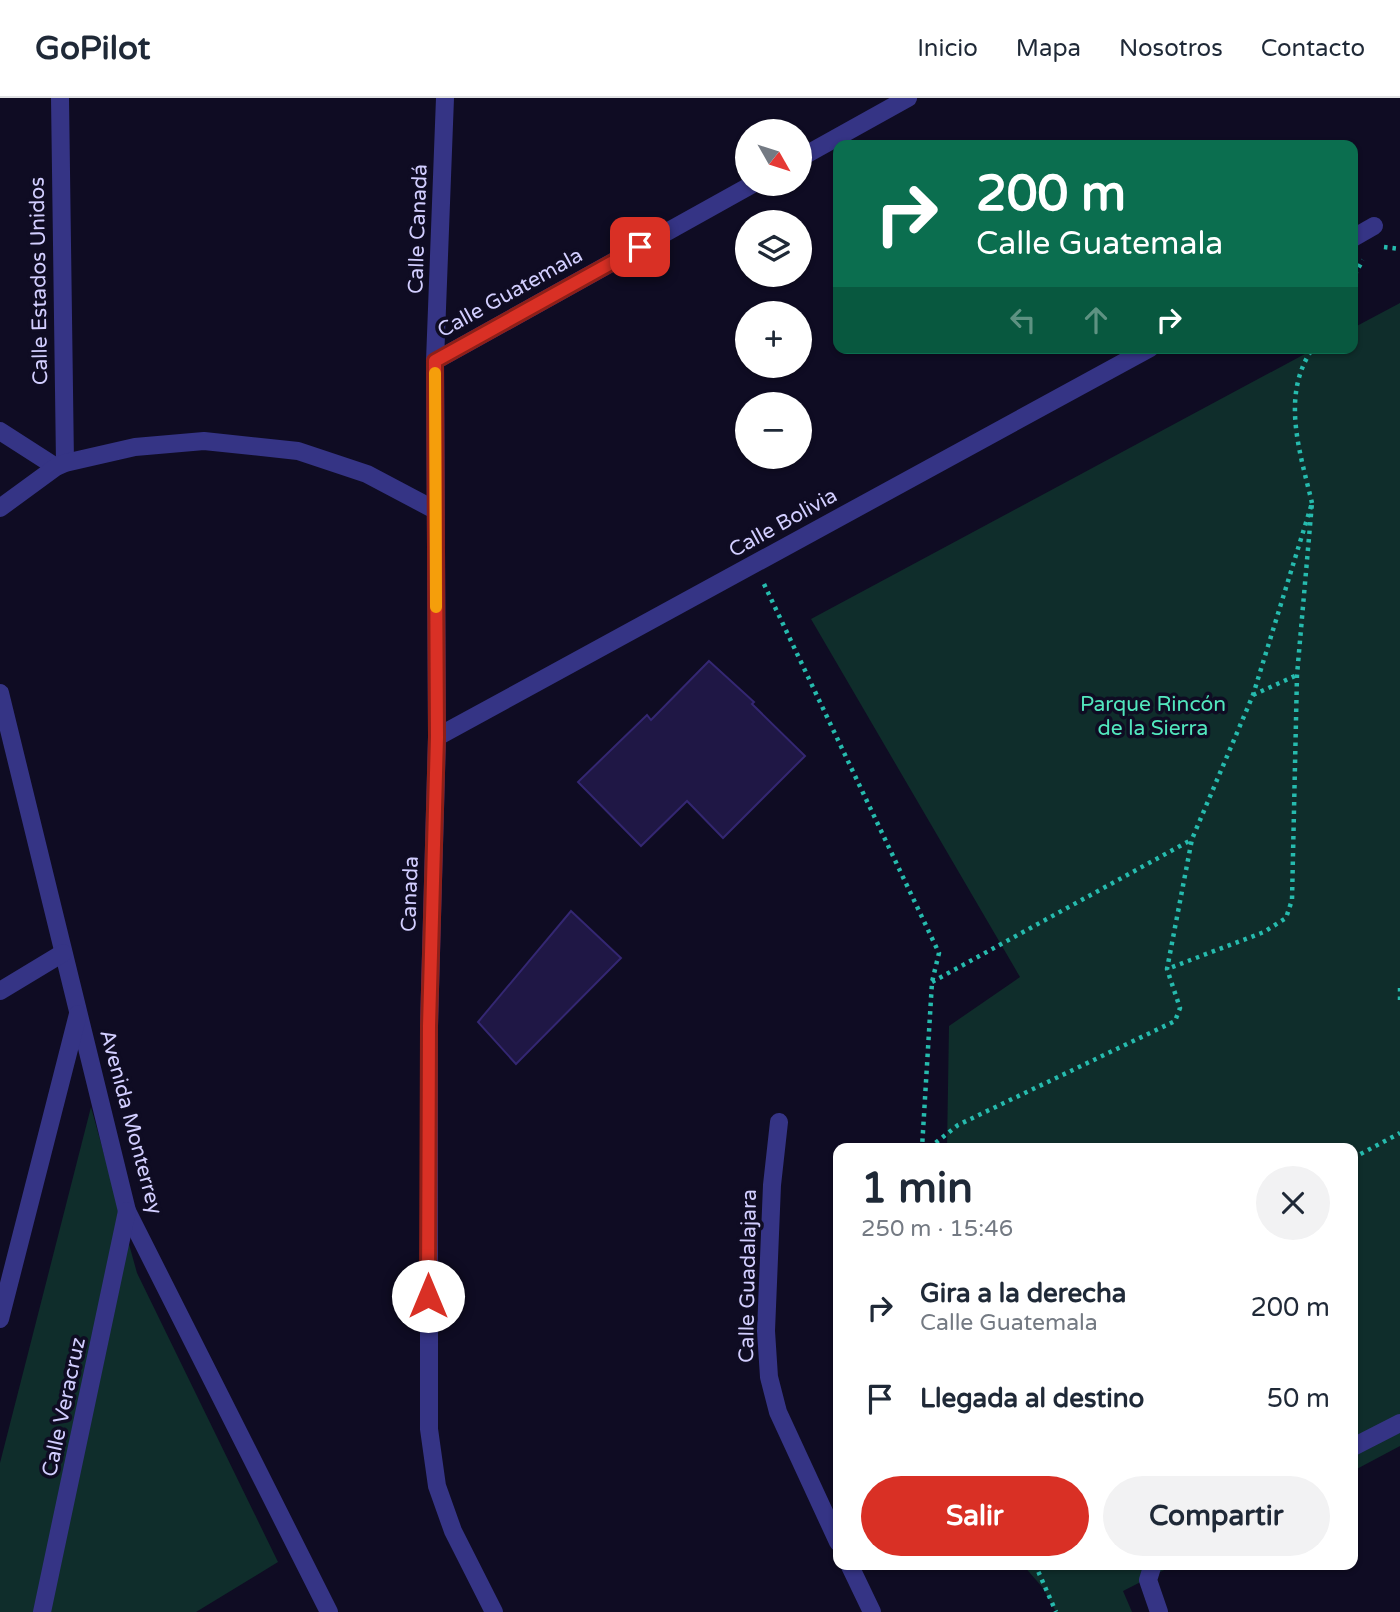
<!DOCTYPE html>
<html lang="es">
<head>
<meta charset="utf-8">
<style>
  body { margin:0; font-family:"Varela Round",sans-serif; background:#f2f2f3; color:#1f2937; height:100vh; display:flex; flex-direction:column; font-size:26px; white-space:nowrap }
  * { box-sizing:border-box; margin:0 }
  p { font-size:23px; color:#747a83 }
  .icon { flex:none; width:38px; height:38px; fill:none; stroke:currentColor; stroke-width:2; stroke-linecap:round; stroke-linejoin:round }
  .map { position:relative; flex:1; overflow:hidden }
  .panel { position:absolute; left:833px; top:1045px; width:525px; height:427px; display:flex; flex-direction:column; background:#fff; border-radius:14px; box-shadow:0 2px 5px #0004 }
  .panel>* { flex:none }
  .banner { position:absolute; left:833px; top:42px; width:525px; height:214px; border-radius:14px; box-shadow:0 2px 5px #0004; background:#0b6e4f; color:#fff; overflow:hidden }
  .needle { width:46px; rotate:129deg }
  .fabs { position:absolute; left:735px; top:21px; display:grid; gap:14px }
  .fabs a { display:grid; place-items:center; width:77px; height:77px; border-radius:50%; background:#fff; box-shadow:0 2px 5px #0004; font-size:35px }
  .pin { position:absolute; display:grid; place-items:center; width:60px; height:60px; color:#fff; margin:-30px; border-radius:14px; box-shadow:0 4px 10px #0006 }
  .me { position:absolute; width:77px; margin:-38px; rotate:0deg; stroke-linejoin:round; filter:drop-shadow(0 0 5px #0008) }
  .turn { display:flex; align-items:center; gap:24px; height:147px; padding:0 28px; font-size:32px }
  .turn .icon { width:91px; height:91px; stroke-width:2.5 }
  .turn b { display:block; font-size:49px; line-height:60px }
  .lanes { display:flex; align-items:center; height:66px; padding:0 28px; background:#0003; justify-content:center; gap:35px; direction:ltr }
  .lanes .off { opacity:.35 }
  .round { display:grid; place-items:center; flex:none; width:74px; height:74px; border-radius:37px; background:#f2f2f3 }
  .headline { display:flex; align-items:center; justify-content:space-between; height:119px; padding:0 28px }
  h1 { font-size:42px; font-weight:700; line-height:52px }
  .button { display:flex; gap:14px; margin-top:auto; padding:14px 28px }
  .button a { flex:1; height:80px; border-radius:42px; background:#d93025; color:#fff; font-size:28px; font-weight:700; line-height:80px; text-align:center }
  .button a+a { background:#f2f2f3; color:#1f2937 }
  ul { padding:0; list-style:none }
  li { display:flex; align-items:center; gap:21px; height:91px; padding:0 28px }
  li div { flex:1 }
  li b { display:block; font-size:26px }
  li em { font-style:normal }
  header { display:flex; align-items:center; gap:42px; box-sizing:border-box; height:98px; padding:0 35px; background:#fff; border-bottom:2px solid #e0e1e3 }
  header strong { font-size:33px }
  nav { display:flex; gap:38px; margin-inline-start:auto; font-size:24px }
  .map>svg:first-child { display:block }
  .green { fill:#0f2d2b }
  .building { fill:#1f1745; stroke:#342772; stroke-width:2 }
  .lines { fill:none; stroke-linecap:round; stroke-linejoin:round }
  .path { stroke:#26bbae; stroke-width:4.5; stroke-dasharray:3.5 5; stroke-linecap:butt }
  .minor { stroke:#353485; stroke-width:18 }
  .route-casing { stroke:#8d1f18; stroke-width:18 }
  .route { stroke:#d93025; stroke-width:12 }
  .slow { stroke:#f59e0b; stroke-width:12 }
  .labels { text-anchor:middle; dominant-baseline:central; stroke-width:7; stroke-linejoin:round; paint-order:stroke }
  .street-label { font-size:21px; fill:#d2ceff; stroke:#0f0c23 }
  .park-label { font-size:21px; fill:#52e7be; stroke:#0f0c23 }
</style>
</head>
<body>
<header>
<strong>GoPilot</strong>
<nav><a>Inicio</a><a>Mapa</a><a>Nosotros</a><a>Contacto</a></nav>
</header>
<div class="map">
<svg width="1400" height="1514" viewBox="0 0 1400 1514">
  <rect width="100%" height="100%" fill="#0f0c23"/>
  <!-- green -->
  <g class="green">
    <path d="M1400,205v1143l-47,25v-323h-406l2,-122 71,-49 -209,-358 505,-271h37v-20z"/>
    <path d="M91,1009l46,166 141,289 -82,50h-196v-149z"/>
    <path d="M1023,1467h151l-51,26 9,21h-76l-13,-24z"/>
  </g>
  <!-- building -->
  <g class="building">
    <path d="M709,563l45,41 -2,2 53,52 -82,82 -36,-37 -46,45 -63,-64 69,-67 4,5z"/>
    <path d="M571,813l50,47 -105,106 -38,-42z"/>
  </g>
  <g class="lines">
    <!-- path -->
    <g class="path">
      <path d="M1384,149l16,2"/>
      <path d="M1353,194l3,-20 7,-12"/>
      <path d="M1312,405c-12,-51 -32,-108 1,-155"/>
      <path d="M764,486l175,369 -7,29 -10,166"/>
      <path d="M1253,597l44,-20"/>
      <path d="M932,884l259,-142"/>
      <path d="M1400,890v14"/>
      <path d="M929,1050l29,-23 217,-104 5,-13 -13,-39 25,-130 61,-144 59,-192 -15,172 -5,225 -6,18 -22,14 -97,37"/>
      <path d="M1353,1060l47,-25"/>
      <path d="M1035,1466l21,48"/>
    </g>
    <!-- minor -->
    <g class="minor">
      <path d="M60,0l5,365"/>
      <path d="M445,0l-10,263 2,376 -8,289v403l8,57 16,45 41,81"/>
      <path d="M800,60l108,-60"/>
      <path d="M1353,140l21,-12"/>
      <path d="M435,263l318,-177"/>
      <path d="M0,333l56,36"/>
      <path d="M0,410l56,-41 9,-4 70,-16 69,-6 94,10 69,23 68,36"/>
      <path d="M0,595l127,518 202,401"/>
      <path d="M437,639l713,-389"/>
      <path d="M0,893l63,-38"/>
      <path d="M779,1024l-7,63 -6,146 3,46 9,35 60,130"/>
      <path d="M0,1221l78,-305"/>
      <path d="M1353,1349l47,-24"/>
      <path d="M849,1466l23,48"/>
      <path d="M1153,1466l-5,16 11,32"/>
      <path d="M42,1514l85,-401"/>
    </g>
  </g>
  <g class="lines">
    <defs>
      <path id="route" d="M428,1198l1,-270 8,-289 -2,-376 205,-114"/>
    </defs>
    <!-- route casing -->
    <use href="#route" class="route-casing"/>
    <!-- route -->
    <use href="#route" class="route"/>
    <!-- slow -->
    <path class="slow" d="M435,275l1,234"/>
  </g>
  <g class="labels">
    <!-- street labels -->
    <g class="street-label">
      <text transform="translate(418 131) rotate(-88)">Calle Canadá</text>
      <text transform="translate(39 183) rotate(-91)">Calle Estados Unidos</text>
      <text transform="translate(510 195) rotate(-29)">Calle Guatemala</text>
      <text transform="translate(783 425) rotate(-29)">Calle Bolivia</text>
      <text transform="translate(410 796) rotate(-88)">Canada</text>
      <text transform="translate(131 1024) rotate(75)">Avenida Monterrey</text>
      <text transform="translate(748 1178) rotate(-89)">Calle Guadalajara</text>
      <text transform="translate(64 1309) rotate(-78)">Calle Veracruz</text>
    </g>
    <!-- park labels -->
    <g class="park-label">
      <text x="1153" y="606">Parque Rincón<tspan x="1153" dy="24">de la Sierra</tspan></text>
    </g>
  </g>
</svg>
<div class="fabs">
<a><svg class="needle" viewBox="-14 -14 28 28"><path d="M0-13l5 13h-10z" fill="#e53935"/><path d="M0 13l5-13h-10z" fill="#747a83"/></svg></a>
<a><svg class="icon" aria-label="layers" viewBox="0 0 24 24"><path d="M12 4l9 5-9 5-9-5zM3 14l9 5 9-5"/></svg></a>
<a>+</a>
<a>−</a>
</div>
<div class="pin" style="left:640px;top:149px;background:#d93025"><svg class="icon" aria-label="arrive" viewBox="0 0 24 24"><path d="M6 21V4h12l-3 4 3 4H6"/></svg></div>
<svg class="me" style="left:428px;top:1198px" viewBox="-20 -20 40 40"><circle r="19" fill="#fff"/><path d="M0-13L10 11 0 6-10 11z" fill="#d93025"/></svg>
<div class="banner">
<div class="turn"><svg class="icon" aria-label="right" viewBox="0 0 24 24"><path d="M7 20v-9h11M14 6l5 5-5 5"/></svg><div><b>200 m</b>Calle Guatemala</div></div>
<div class="lanes"><svg class="icon off" aria-label="left" viewBox="0 0 24 24"><path d="M17 20v-9H6M10 6l-5 5 5 5"/></svg><svg class="icon off" aria-label="ahead" viewBox="0 0 24 24"><path d="M12 20V5M6 11l6-6 6 6"/></svg><svg class="icon" aria-label="right" viewBox="0 0 24 24"><path d="M7 20v-9h11M14 6l5 5-5 5"/></svg></div>
</div>
<section class="panel">
<div class="headline"><div><h1>1 min</h1><p>250 m · 15:46</p></div><a class="round"><svg class="icon" aria-label="close" viewBox="0 0 24 24"><path d="M6 6l12 12M18 6L6 18"/></svg></a></div>
<ul>
<li><svg class="icon" aria-label="right" viewBox="0 0 24 24"><path d="M7 20v-9h11M14 6l5 5-5 5"/></svg><div><b>Gira a la derecha</b><p>Calle Guatemala</p></div><em>200 m</em></li>
<li><svg class="icon" aria-label="arrive" viewBox="0 0 24 24"><path d="M6 21V4h12l-3 4 3 4H6"/></svg><div><b>Llegada al destino</b></div><em>50 m</em></li>
</ul>
<div class="button"><a>Salir</a><a>Compartir</a></div>
</section>
</div>
</body>
</html>
